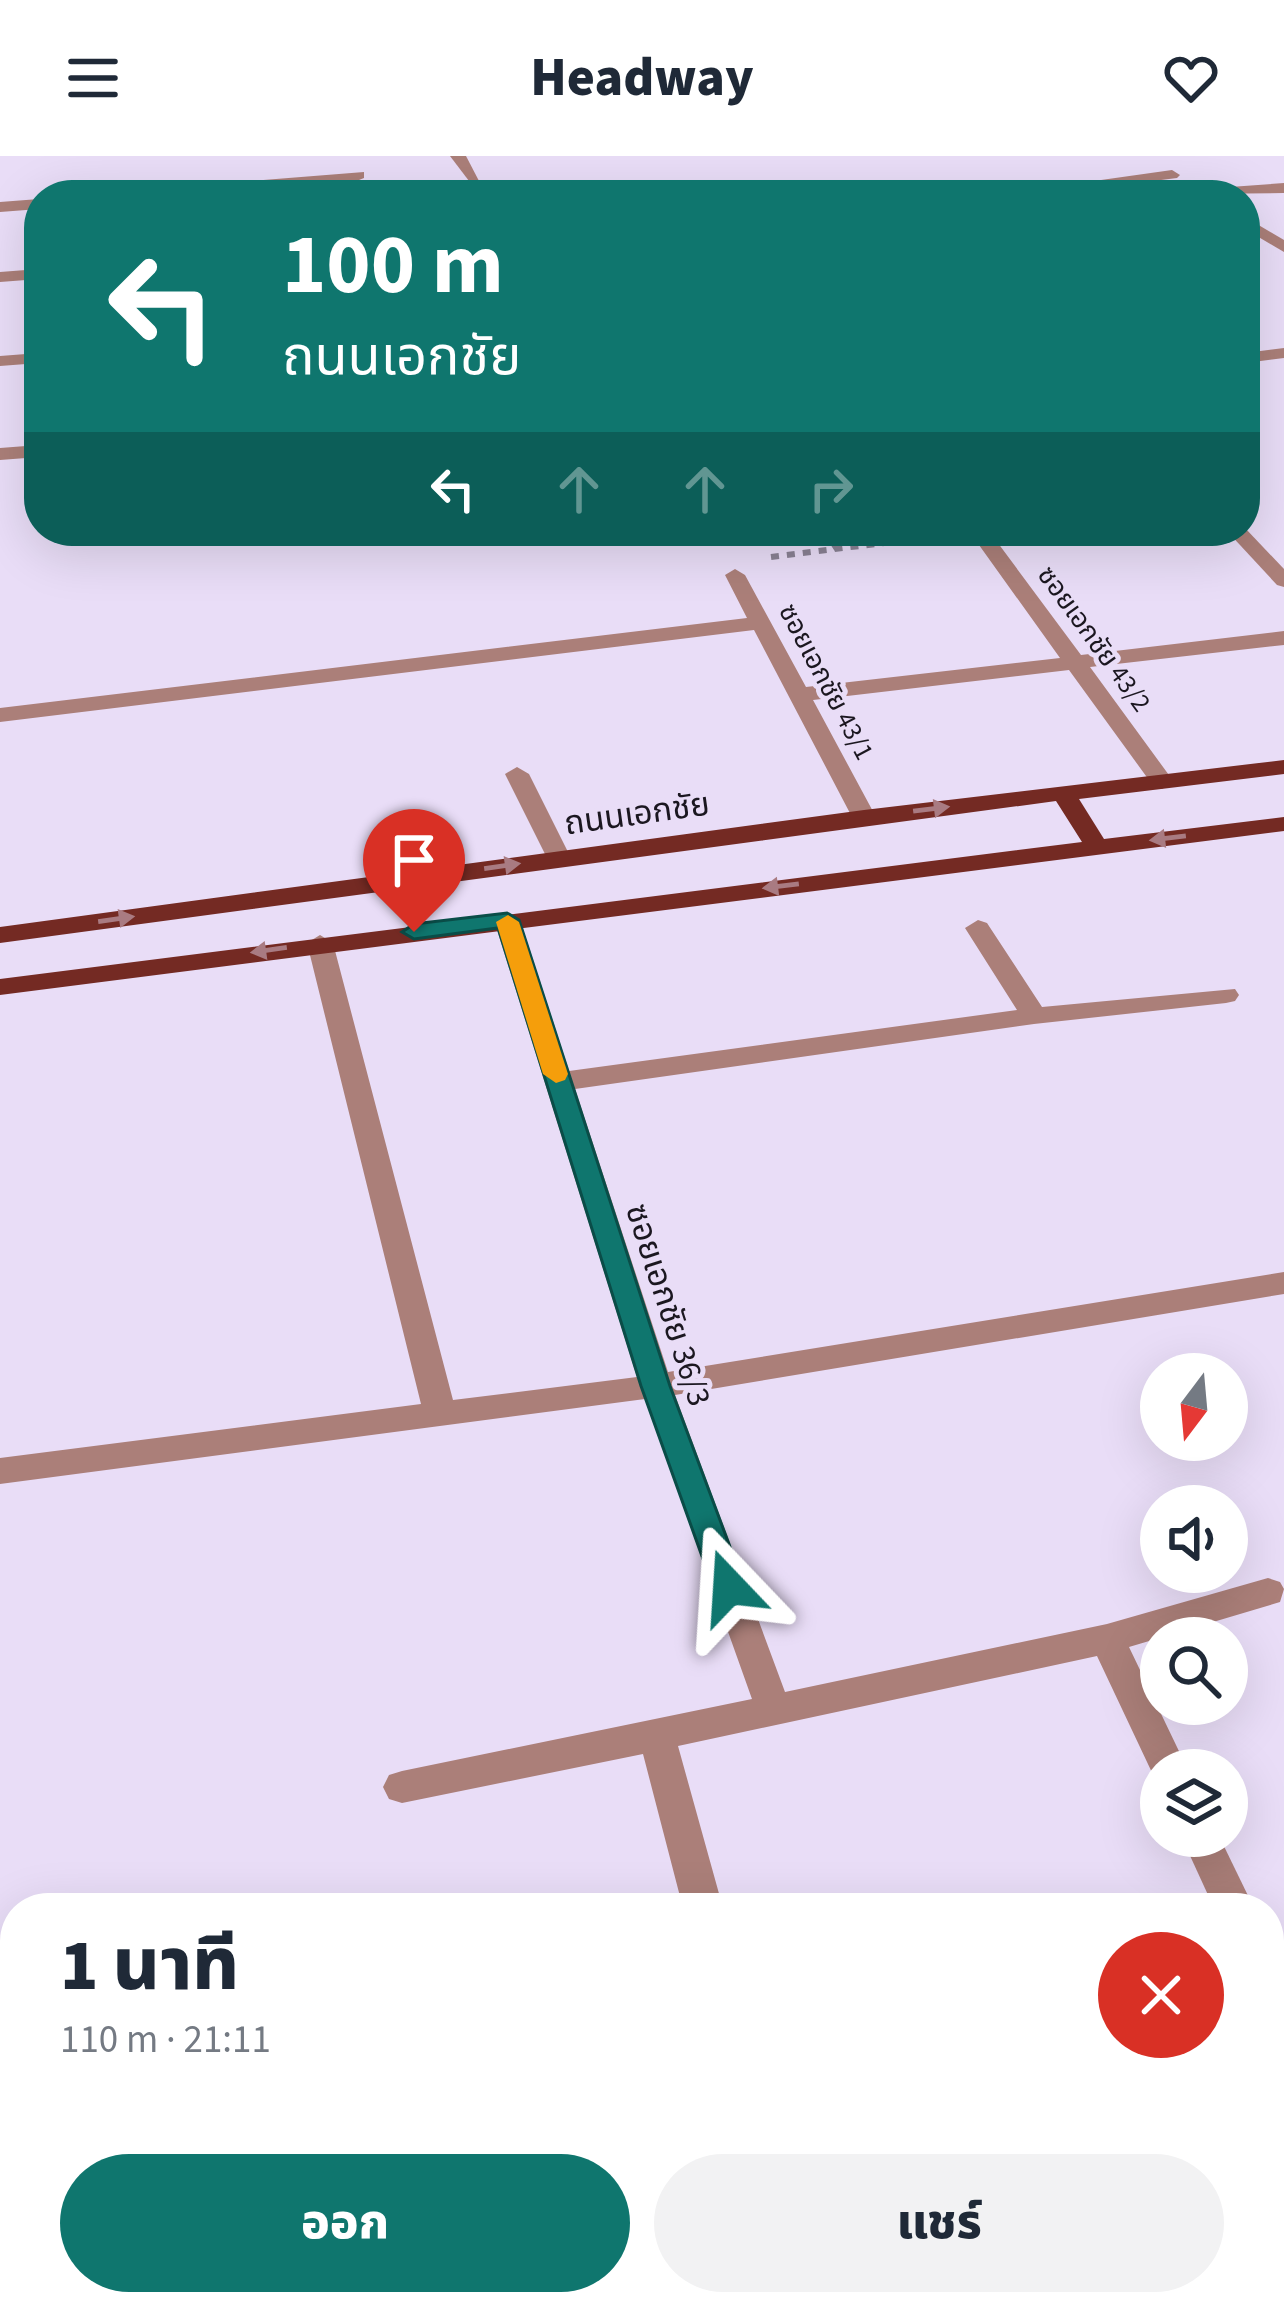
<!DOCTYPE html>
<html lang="th">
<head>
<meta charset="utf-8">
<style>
  body { margin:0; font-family:"Source Sans 3","Noto Sans Thai",sans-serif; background:#f2f2f3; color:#1f2937; height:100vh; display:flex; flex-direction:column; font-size:45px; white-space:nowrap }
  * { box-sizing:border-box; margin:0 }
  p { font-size:39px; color:#747a83 }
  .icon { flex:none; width:66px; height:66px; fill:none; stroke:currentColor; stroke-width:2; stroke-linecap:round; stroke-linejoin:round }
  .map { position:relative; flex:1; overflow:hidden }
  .side { position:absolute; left:0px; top:1737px; width:1284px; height:423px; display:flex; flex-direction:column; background:#fff; border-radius:48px 48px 0 0; box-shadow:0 12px 48px #0002 }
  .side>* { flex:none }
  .hud { position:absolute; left:24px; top:24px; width:1236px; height:366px; border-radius:48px; box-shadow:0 12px 48px #0002; background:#0f766e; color:#fff; overflow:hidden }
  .needle { width:78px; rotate:196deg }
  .buttons { position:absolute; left:1140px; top:1197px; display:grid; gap:24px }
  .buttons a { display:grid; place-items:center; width:108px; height:108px; border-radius:50%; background:#fff; box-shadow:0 12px 48px #0002; font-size:60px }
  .pin { position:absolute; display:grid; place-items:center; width:102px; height:102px; color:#fff; margin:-123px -51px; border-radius:50% 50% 50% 0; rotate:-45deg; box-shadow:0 0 12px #0007 }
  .pin .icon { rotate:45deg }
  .me { position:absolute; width:132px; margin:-66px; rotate:340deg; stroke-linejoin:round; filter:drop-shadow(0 0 9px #0008) }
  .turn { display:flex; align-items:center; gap:42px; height:252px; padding:0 60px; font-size:54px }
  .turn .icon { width:156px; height:156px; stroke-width:2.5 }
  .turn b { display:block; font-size:84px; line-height:102px }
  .lanes { display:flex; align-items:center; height:114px; padding:0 60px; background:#0003; justify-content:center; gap:60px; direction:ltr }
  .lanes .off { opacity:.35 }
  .round { display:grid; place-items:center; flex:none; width:126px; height:126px; border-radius:63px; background:#f2f2f3 }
  .summary { display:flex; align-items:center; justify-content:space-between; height:204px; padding:0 60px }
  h1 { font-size:72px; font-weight:800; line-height:90px }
  .cta { display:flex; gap:24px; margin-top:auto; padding:24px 60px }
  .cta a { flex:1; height:138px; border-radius:72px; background:#0f766e; color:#fff; font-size:48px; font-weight:800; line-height:138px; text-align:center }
  .cta a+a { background:#f2f2f3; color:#1f2937 }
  header { display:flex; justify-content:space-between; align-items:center; height:156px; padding:0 60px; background:#fff; font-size:54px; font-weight:800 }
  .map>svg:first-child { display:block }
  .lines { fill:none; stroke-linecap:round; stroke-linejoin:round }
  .path { stroke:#8a8294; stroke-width:6; stroke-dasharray:8 8; stroke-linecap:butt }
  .minor { fill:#ab7f79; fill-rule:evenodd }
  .primary { fill:#742a23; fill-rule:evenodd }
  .oneway { fill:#a97b82 }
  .route { fill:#0f766e; stroke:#0a4d48; stroke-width:3 }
  .slow { fill:#f59e0b }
  .labels { text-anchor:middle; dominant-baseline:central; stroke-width:10; stroke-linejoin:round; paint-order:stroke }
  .far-street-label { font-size:27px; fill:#1b1720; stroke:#e9ddf7 }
  .street-label { font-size:33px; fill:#1b1720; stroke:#e9ddf7 }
</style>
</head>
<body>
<header><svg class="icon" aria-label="menu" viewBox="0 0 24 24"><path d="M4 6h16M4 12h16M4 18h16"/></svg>Headway<svg class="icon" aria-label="heart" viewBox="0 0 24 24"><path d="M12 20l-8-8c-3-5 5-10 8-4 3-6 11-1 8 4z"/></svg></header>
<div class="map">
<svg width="1284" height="2159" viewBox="0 0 1284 2159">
  <rect width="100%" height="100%" fill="#e9ddf7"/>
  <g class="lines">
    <!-- path -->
    <g class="path">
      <path d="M825,375l12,18"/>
      <path d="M771,401l169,-21"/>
    </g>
    <!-- minor -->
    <g class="minor">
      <path d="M450,0h16l13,25h-10z"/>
      <path d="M1172,14l8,5 -3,3 -135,17h-48z"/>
      <path d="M364,16v6l-5,2 -172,15h-60l8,-5z"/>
      <path d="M1284,27v10l-90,1 8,-5z"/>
      <path d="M39,43v10l-39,3v-10z"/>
      <path d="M1245,61l39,23v12l-39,-23z"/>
      <path d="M39,113v10l-39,3v-10z"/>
      <path d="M1284,192v10l-39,5v-10z"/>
      <path d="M39,197v10l-39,3v-10z"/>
      <path d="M39,289v12l-39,3v-12z"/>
      <path d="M1245,372l39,41v18l-7,-2 -50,-54z"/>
      <path d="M969,375h20l92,124 203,-24v14l-194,22 84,115 -12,7 -8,-2 -85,-117 -256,30 63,117 -12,7 -12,-7 -98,-187 -754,92v-14l747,-90 -22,-43 10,-6 10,6 61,112 254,-29z"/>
      <path d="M517,611l12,7 42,84 -3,5 -9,2 -12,-7 -42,-84z"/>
      <path d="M507,756l13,8 49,151 448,-61 -52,-82 13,-8 9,3 55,84 193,-18 4,6 -4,6 -9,2 -192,21 -459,65 93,283 616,-100v22l-609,101 110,297 322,-68 161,-46 12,4 4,7 -4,13 -151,45 59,123h-27v13l-5,-2 -59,-125 -419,90 45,162h-40l-40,-154 -241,49 -13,-4 -6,-12 6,-12 13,-4 350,-72 -107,-300 -645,85v-26l421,-54 -114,-461 13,-8 13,8 120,457 184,-23 -143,-457z"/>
      <path d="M1181,1680h38l35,72h-40z"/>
      <path d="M1269,1807l15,7v63l-15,-7z"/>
      <path d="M786,2145h44l4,14h-44z"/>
    </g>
    <!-- primary -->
    <path class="primary" d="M1284,604v14l-205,25 25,40 180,-22v14l-1284,164v-16l1082,-137 -26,-41 -1056,142v-16l864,-117z"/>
  </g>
  <!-- one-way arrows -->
  <defs><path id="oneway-solid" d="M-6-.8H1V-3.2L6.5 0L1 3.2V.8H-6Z" transform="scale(3)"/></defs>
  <g class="oneway">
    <use href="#oneway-solid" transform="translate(931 653) rotate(-7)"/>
    <use href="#oneway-solid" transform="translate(1168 682) rotate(173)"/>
    <use href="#oneway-solid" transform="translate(502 710) rotate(-8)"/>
    <use href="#oneway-solid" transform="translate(781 730) rotate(173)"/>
    <use href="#oneway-solid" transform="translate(116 763) rotate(-8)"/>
    <use href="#oneway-solid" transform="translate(269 794) rotate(172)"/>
  </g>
  <!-- route -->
  <path class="route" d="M507,757l12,7 151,466 75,201 -5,9 -11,4 -11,-4 -5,-9 -72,-201 -143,-458 -84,11 -12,-7 12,-8z"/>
  <!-- slow -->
  <path class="slow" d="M508,759l11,7 49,152 -3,6 -9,3 -13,-9 -47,-152z"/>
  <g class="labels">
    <!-- far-street labels -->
    <g class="far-street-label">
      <text transform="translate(1094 483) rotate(54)">ซอยเอกชัย 43/2</text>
      <text transform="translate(826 526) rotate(62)">ซอยเอกชัย 43/1</text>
    </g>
    <!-- street labels -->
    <g class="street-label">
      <text transform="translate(637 658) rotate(-8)">ถนนเอกชัย</text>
      <text transform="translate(668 1149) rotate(72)">ซอยเอกชัย 36/3</text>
    </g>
  </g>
</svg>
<div class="buttons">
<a><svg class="needle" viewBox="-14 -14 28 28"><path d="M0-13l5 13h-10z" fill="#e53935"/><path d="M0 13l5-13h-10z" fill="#747a83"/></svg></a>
<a><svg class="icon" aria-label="sound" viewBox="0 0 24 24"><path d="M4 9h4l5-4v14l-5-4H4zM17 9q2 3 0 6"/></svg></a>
<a><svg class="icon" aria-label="search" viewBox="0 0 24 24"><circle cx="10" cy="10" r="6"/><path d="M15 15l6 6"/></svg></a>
<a><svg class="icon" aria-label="layers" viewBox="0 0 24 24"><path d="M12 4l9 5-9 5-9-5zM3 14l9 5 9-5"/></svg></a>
</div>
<div class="pin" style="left:414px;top:776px;background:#d93025"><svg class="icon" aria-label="arrive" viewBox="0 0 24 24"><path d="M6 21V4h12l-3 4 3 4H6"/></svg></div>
<svg class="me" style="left:729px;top:1431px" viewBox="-20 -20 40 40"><path d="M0-17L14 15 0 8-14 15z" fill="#0f766e" stroke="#fff" stroke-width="4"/></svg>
<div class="hud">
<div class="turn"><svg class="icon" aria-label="left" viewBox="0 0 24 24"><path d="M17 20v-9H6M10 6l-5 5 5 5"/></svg><div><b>100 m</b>ถนนเอกชัย</div></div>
<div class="lanes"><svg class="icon" aria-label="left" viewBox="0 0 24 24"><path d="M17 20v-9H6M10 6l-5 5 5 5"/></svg><svg class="icon off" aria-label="ahead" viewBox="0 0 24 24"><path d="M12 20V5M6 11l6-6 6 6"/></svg><svg class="icon off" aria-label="ahead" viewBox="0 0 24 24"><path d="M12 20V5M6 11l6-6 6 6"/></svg><svg class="icon off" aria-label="right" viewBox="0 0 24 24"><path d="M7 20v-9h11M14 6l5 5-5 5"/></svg></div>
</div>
<section class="side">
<div class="summary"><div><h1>1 นาที</h1><p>110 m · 21:11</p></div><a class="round" style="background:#d93025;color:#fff"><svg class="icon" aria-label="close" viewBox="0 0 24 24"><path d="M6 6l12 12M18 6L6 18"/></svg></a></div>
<div class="cta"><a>ออก</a><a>แชร์</a></div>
</section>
</div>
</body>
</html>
